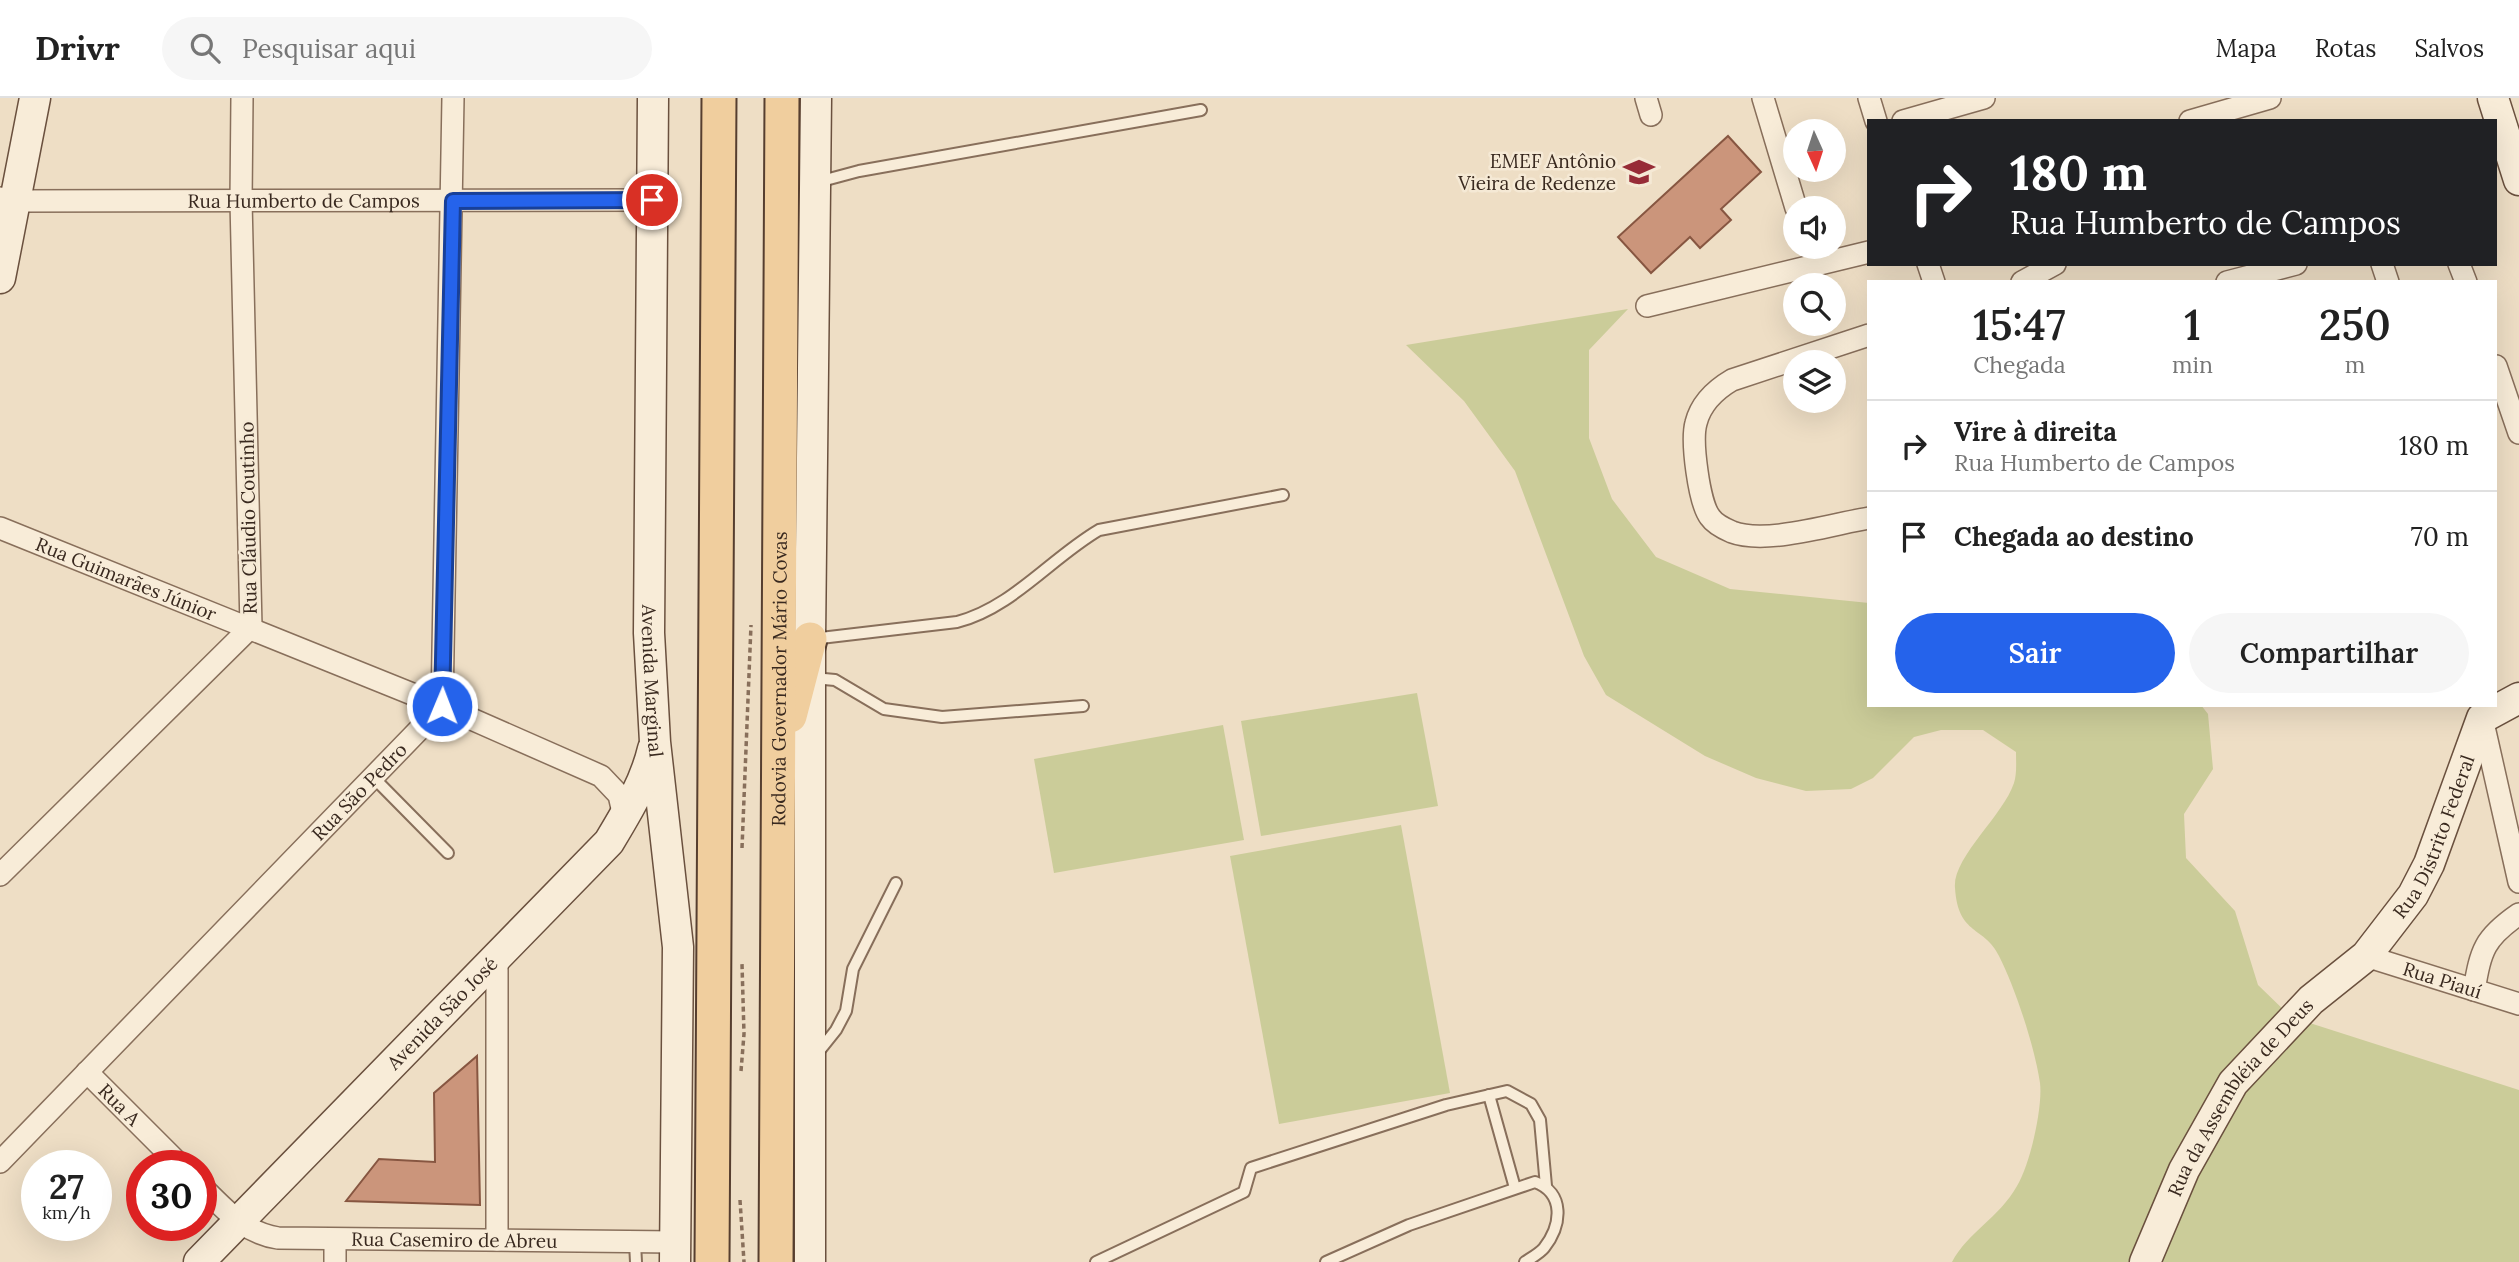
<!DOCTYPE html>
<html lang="pt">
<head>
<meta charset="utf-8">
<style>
  body { margin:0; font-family:Lora,serif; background:#f6f6f6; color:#222; height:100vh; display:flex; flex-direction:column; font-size:26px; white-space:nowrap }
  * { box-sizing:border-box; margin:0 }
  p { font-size:23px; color:#767676 }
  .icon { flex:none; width:38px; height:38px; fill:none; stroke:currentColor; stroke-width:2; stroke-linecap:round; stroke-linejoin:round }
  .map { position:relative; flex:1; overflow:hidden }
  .details { position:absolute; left:1867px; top:182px; width:630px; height:427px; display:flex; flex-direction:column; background:#fff; border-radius:0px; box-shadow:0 7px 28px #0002 }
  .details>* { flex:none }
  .banner { position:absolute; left:1867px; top:21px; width:630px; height:147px; border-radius:0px; box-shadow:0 7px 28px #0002; background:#202124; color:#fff; overflow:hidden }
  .needle { width:46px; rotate:177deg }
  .buttons { position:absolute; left:1783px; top:21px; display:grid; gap:14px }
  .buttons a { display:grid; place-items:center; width:63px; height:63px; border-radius:50%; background:#fff; box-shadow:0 7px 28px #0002; font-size:35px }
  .speed { position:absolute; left:21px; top:1052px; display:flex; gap:14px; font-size:35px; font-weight:700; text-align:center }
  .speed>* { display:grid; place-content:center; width:91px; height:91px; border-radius:50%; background:#fff; box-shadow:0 7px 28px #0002; line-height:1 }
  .speed small { font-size:18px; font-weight:400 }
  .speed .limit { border:10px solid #d22; background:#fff; color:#111 }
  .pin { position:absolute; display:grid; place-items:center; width:60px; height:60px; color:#fff; margin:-30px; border:4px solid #fff; border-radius:50%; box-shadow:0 2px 7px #0007 }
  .me { position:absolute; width:77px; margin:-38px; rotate:1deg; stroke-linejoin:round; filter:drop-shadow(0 0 5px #0008) }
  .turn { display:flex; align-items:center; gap:24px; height:147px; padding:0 28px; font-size:32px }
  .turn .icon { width:91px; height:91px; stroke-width:2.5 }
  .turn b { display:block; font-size:49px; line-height:60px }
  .eta { display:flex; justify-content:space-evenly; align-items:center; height:119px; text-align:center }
  .eta b { font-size:42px; font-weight:600; line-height:49px }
  .button { display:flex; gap:14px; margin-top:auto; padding:14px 28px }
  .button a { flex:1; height:80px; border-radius:42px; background:#2563eb; color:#fff; font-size:28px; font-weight:600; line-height:80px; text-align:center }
  .button a+a { background:#f6f6f6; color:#222 }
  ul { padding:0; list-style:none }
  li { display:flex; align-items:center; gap:21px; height:91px; padding:0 28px; border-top:2px solid #e0e0e0 }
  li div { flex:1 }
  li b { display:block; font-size:26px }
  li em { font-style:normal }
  header { display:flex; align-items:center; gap:42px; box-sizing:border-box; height:98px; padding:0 35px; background:#fff; border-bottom:2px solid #e0e0e0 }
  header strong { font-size:33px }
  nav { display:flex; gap:38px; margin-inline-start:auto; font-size:24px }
  .search { width:490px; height:63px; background:#f6f6f6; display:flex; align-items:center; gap:18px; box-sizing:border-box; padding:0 24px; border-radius:38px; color:#767676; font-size:26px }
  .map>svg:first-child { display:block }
  .green { fill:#cbcc99 }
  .building { fill:#cb957b; stroke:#875641; stroke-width:2 }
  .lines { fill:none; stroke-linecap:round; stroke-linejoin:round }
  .lane-casing { stroke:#886f5b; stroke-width:14 }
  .street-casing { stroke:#886f5b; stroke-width:24 }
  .secondary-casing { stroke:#6a503e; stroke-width:33 }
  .primary-casing { stroke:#563e2f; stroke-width:37 }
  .path { stroke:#886f5b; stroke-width:3.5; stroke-dasharray:5 3.5; stroke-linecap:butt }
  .lane { stroke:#f8ecd8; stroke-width:10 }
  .street { stroke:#f8ecd8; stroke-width:21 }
  .secondary { stroke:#f8ecd8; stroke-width:30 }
  .primary { stroke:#f0ce9e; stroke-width:33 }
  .route-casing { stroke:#184099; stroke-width:18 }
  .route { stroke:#2563eb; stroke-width:12 }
  .labels { text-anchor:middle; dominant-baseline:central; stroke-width:5; stroke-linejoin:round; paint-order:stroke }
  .poi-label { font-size:19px; fill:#39291f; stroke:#f5e9d5; text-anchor:end }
  .street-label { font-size:19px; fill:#39291f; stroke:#f5e9d5 }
</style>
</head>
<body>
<header>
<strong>Drivr</strong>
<div class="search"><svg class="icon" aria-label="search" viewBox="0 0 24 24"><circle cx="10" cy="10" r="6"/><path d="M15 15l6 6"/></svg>Pesquisar aqui</div>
<nav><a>Mapa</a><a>Rotas</a><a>Salvos</a></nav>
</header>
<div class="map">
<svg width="2519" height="1164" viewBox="0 0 2519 1164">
  <rect width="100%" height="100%" fill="#eedec5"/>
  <!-- green -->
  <g class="green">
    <path d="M1628,211l-39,41v88l23,61 44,58 74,32 139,14v102h332l7,9 5,55 -29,45 2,44 49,53 23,74 33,32 228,73v172h-567c16,-30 47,-44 65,-76 13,-21 26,-79 23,-103 -5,-35 -25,-96 -41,-127 -14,-30 -41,-20 -44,-68 -3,-30 48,-72 59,-105 3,-9 2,-22 2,-31l-33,-22h-42l-27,7 -41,41 -22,11 -45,2 -50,-13 -51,-22 -99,-61 -22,-39 -69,-185 -51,-70 -58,-56z"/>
    <path d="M1417,595l21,113 -177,30 -20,-115z"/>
    <path d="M1223,627l21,115 -190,33 -20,-114z"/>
    <path d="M1401,727l49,268 -171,31 -49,-268z"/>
  </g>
  <!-- building -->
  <g class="building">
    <path d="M1728,38l33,36 -40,37 10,11 -31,28 -10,-11 -39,36 -33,-36z"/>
    <path d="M477,958l3,149 -134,-4 33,-42 56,3 -1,-69z"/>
  </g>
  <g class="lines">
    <defs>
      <g id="lane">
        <path d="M818,84l41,-11 342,-61"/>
        <path d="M812,541l145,-17c55,-14 94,-64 142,-92l184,-35"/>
        <path d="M813,580l22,2 49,29 58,8 141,-11"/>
        <path d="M373,679l75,76"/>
        <path d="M816,957l20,-25 10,-19 7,-42 43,-86"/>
        <path d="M1489,997l26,93"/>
        <path d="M635,1145l1,19"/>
        <path d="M1096,1164l148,-70 7,-24 195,-63 61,-14 24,13 9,16 6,66"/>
        <path d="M1326,1164l83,-37 126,-43c30,11 27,43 9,66 -4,5 -13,10 -19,14"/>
      </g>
      <g id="street">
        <path d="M1646,0l5,17"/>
        <path d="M1763,0l33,110"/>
        <path d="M1869,0l7,23"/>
        <path d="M1903,23l81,-23"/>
        <path d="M2190,23l80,-23"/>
        <path id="s1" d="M0,100l15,3 637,-1"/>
        <path d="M1928,166l6,18"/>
        <path d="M2382,166l6,18"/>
        <path d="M2459,166l7,18"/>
        <path d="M2022,184l33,-18"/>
        <path d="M2227,184l69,-18"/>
        <path d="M1647,208l222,-54"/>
        <path d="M1869,237l-137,45c-17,10 -31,23 -36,43 -5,18 3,80 14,94 4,6 15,12 22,15 34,13 101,-8 137,-14"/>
        <path d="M2496,268l23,67"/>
        <path id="s2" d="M0,430l442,178 159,70 18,19 5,22"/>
        <path d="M2482,620l37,164"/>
        <path d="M0,777l251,-248 -10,-426 1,-103"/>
        <path d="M497,858v284"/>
        <path id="s3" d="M2366,858l153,48"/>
        <path d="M2474,892c7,-40 10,-52 45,-76"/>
        <path id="s4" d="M87,974l94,94"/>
        <path id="s5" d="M0,1064l442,-456 11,-608"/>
        <path id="s6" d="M201,1088c24,23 43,47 77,52l397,4"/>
        <path d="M335,1164v-22"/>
      </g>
      <g id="secondary">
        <path id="s7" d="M653,0l-4,535 6,109 23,205 -3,315"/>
        <path d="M2493,0l26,82"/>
        <path d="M0,180l35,-180"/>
        <path id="s8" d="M199,1164l410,-420c18,-30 36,-59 44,-93"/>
        <path d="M810,1164v-623l6,-541"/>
        <path id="s9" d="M2145,1164l39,-92 49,-87 78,-83 55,-44 47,-61 16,-31 53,-146 37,-20"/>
      </g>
      <g id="primary">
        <path d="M790,618l20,-77"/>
        <path d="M712,1164l7,-1164"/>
        <path id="s10" d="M776,1164l6,-1164"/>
      </g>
    </defs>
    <!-- lane casing -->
    <use href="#lane" class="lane-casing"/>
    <!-- street casing -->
    <use href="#street" class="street-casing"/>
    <!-- secondary casing -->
    <use href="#secondary" class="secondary-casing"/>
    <!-- primary casing -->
    <use href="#primary" class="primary-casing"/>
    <!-- path -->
    <g class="path">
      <path d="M742,750l9,-223"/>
      <path d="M741,973l3,-37 -2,-70"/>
      <path d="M740,1102l4,62"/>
    </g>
    <!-- lane -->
    <use href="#lane" class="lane"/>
    <!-- street -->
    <use href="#street" class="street"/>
    <!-- secondary -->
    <use href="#secondary" class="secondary"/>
    <!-- primary -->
    <use href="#primary" class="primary"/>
  </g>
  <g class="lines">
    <defs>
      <path id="route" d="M442,608l11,-505 199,-1"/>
    </defs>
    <!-- route casing -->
    <use href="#route" class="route-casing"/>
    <!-- route -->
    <use href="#route" class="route"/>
  </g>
  <!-- icons -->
  <defs>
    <symbol id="school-bare" viewBox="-9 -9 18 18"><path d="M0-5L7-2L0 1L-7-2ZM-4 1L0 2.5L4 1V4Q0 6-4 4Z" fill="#972c37" stroke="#f5e9d5" stroke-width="2.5" paint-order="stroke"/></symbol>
  </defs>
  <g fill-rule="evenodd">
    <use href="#school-bare" x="1617" y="52" width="44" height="44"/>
  </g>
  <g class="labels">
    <!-- poi labels -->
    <g class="poi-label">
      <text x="1616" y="63">EMEF Antônio<tspan x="1616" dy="22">Vieira de Redenze</tspan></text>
    </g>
    <!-- street labels -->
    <g class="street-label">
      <text stroke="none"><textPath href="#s1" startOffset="304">Rua Humberto de Campos</textPath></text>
      <text transform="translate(248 420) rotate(-91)">Rua Cláudio Coutinho</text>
      <text stroke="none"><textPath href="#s2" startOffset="136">Rua Guimarães Júnior</textPath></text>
      <text stroke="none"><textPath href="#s10" startOffset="583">Rodovia Governador Mário Covas</textPath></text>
      <text stroke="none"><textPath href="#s7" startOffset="583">Avenida Marginal</textPath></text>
      <text stroke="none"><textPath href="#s5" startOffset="516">Rua São Pedro</textPath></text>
      <text stroke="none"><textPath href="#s9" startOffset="523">Rua Distrito Federal</textPath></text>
      <text stroke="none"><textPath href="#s3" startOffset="80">Rua Piauí</textPath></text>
      <text stroke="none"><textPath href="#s8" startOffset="348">Avenida São José</textPath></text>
      <text stroke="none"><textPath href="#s9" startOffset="192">Rua da Assembléia de Deus</textPath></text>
      <text stroke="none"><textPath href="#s4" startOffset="46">Rua A</textPath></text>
      <text stroke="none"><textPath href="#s6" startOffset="271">Rua Casemiro de Abreu</textPath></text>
    </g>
  </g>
</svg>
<div class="buttons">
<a><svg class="needle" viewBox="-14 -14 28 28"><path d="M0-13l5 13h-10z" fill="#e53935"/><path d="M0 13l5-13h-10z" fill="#767676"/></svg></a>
<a><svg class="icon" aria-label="sound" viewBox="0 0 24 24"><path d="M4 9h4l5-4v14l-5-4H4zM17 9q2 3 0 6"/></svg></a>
<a><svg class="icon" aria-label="search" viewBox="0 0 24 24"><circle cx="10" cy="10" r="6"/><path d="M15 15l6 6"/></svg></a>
<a><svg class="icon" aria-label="layers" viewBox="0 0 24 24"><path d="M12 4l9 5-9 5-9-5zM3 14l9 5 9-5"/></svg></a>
</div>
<div class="speed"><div>27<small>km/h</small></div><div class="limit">30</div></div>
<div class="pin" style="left:652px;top:102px;background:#d93025"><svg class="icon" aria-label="arrive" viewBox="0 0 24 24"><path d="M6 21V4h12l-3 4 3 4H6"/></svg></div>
<svg class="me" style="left:442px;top:608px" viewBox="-20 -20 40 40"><circle r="17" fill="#2563eb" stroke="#fff" stroke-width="3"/><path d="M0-11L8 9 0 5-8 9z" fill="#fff"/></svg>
<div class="banner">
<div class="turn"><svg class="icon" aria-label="right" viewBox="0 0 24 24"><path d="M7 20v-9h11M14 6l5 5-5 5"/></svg><div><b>180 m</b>Rua Humberto de Campos</div></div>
</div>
<section class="details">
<div class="eta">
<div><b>15:47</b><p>Chegada</p></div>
<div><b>1</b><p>min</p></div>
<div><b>250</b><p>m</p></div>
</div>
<ul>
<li><svg class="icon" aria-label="right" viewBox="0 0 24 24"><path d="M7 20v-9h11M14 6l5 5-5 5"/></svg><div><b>Vire à direita</b><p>Rua Humberto de Campos</p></div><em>180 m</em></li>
<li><svg class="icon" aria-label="arrive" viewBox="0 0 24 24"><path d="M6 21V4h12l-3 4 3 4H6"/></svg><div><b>Chegada ao destino</b></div><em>70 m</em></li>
</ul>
<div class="button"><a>Sair</a><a>Compartilhar</a></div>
</section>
</div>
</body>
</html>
